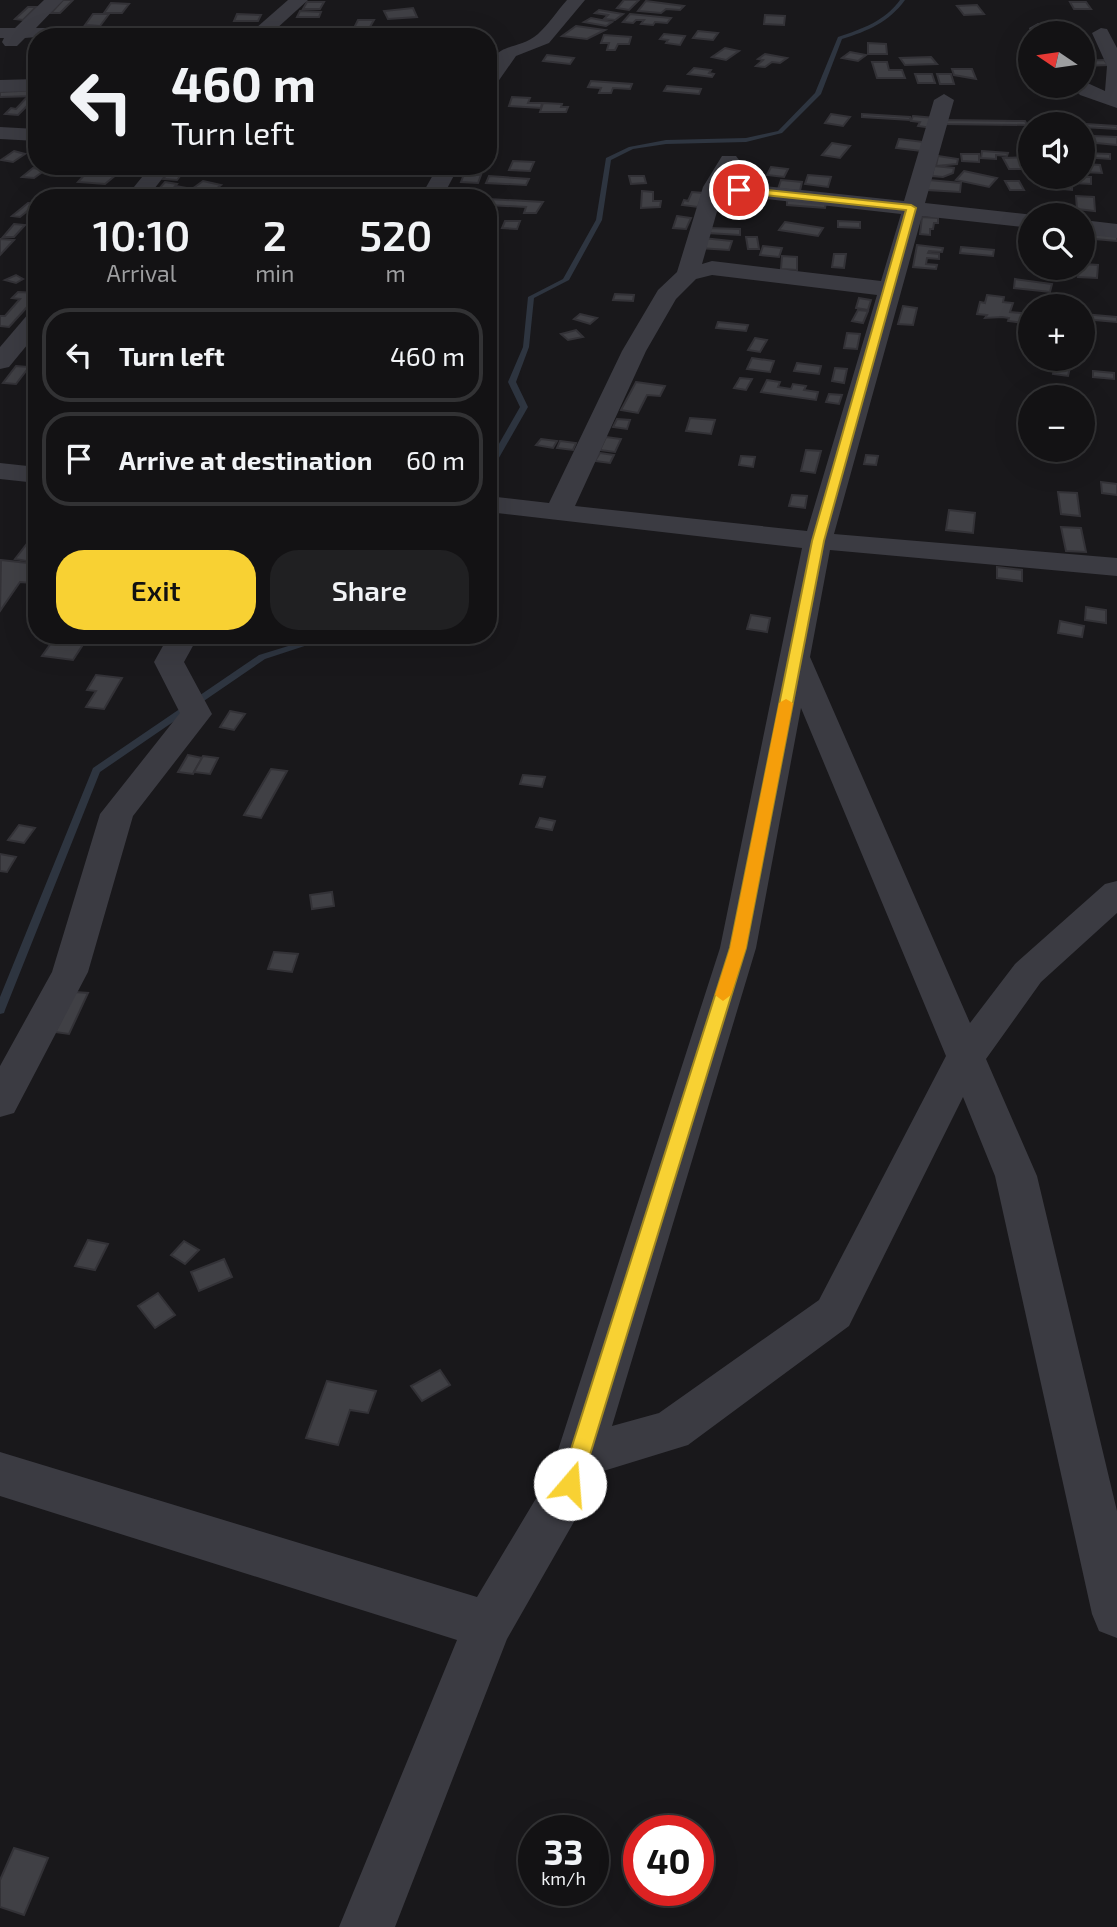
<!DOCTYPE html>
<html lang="en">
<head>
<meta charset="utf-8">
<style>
  body { margin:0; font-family:"Exo 2",sans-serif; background:#202022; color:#f1f3f6; height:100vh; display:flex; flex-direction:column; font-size:26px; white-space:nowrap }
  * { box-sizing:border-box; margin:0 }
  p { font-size:23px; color:#9d9ea0 }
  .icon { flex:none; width:38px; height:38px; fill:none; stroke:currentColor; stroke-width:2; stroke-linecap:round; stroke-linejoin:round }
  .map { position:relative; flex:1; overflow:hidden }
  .side { position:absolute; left:28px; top:189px; width:469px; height:455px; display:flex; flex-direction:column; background:#131214; border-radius:28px; box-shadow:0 7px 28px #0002,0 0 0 2px #323234 }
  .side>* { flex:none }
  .top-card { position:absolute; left:28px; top:28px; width:469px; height:147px; border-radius:28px; box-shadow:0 7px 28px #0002,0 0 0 2px #323234; background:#131214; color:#f1f3f6; overflow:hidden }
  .needle { width:46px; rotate:283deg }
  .controls { position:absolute; left:1018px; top:21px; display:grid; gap:14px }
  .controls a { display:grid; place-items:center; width:77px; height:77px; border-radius:50%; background:#131214; box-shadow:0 7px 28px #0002,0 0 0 2px #323234; font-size:35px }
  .speed { position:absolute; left:518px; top:1815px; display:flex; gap:14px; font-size:35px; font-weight:700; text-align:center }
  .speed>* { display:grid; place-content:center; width:91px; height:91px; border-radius:50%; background:#131214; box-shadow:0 7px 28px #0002,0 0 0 2px #323234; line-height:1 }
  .speed small { font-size:18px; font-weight:400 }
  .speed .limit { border:10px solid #d22; background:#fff; color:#111 }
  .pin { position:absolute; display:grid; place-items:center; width:60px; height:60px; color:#fff; margin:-30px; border:4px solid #fff; border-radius:50%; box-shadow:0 2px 7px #0007 }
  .me { position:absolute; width:77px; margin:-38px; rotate:18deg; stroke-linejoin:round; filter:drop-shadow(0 0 5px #0008) }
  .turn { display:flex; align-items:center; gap:24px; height:147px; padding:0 28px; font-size:32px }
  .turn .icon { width:91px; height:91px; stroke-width:2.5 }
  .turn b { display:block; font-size:49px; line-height:60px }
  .eta { display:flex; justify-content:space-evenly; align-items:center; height:119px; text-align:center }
  .eta b { font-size:42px; font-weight:600; line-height:49px }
  .cta { display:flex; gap:14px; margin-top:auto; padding:14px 28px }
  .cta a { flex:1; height:80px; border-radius:28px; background:#f8d133; color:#111; font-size:28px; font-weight:600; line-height:80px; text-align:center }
  .cta a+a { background:#202022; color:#f1f3f6 }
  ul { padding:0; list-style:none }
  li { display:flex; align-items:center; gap:21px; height:94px; margin:0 14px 10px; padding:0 14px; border:4px solid #323234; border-radius:28px }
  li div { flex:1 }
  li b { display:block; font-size:26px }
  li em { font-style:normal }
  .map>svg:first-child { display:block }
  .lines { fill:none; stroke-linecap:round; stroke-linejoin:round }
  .stream { fill:#2e3540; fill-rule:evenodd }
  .building { fill:#404045; stroke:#333237; stroke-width:2 }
  .minor { fill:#3b3b42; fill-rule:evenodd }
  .route { fill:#f8d133; stroke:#a18821; stroke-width:2 }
  .slow { fill:#f59e0b }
</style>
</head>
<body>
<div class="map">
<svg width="1117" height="1927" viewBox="0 0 1117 1927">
  <rect width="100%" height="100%" fill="#19181b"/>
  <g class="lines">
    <!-- stream -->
    <g class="stream">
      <path d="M900,0h5c-16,22 -37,31 -63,39l-21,55 -39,39 -36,9 -80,2 -33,5 -22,11 -9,60 -33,60 -35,18 -5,49 -13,35 12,25 -36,63 -4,2v-9l32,-56 -12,-25 15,-35 5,-50 35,-18 33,-59 10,-62 23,-11 37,-7 80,-2 32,-7 37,-38 23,-56c24,-8 47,-16 62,-37z"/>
      <path d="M324,635h14l-73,24 -165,113 -95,238 -1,3 -4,1v-17l93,-229 166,-113z"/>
    </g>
  </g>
  <!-- building -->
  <g class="building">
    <path d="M63,0h10l-13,13h-9z"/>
    <path d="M624,0h15l-10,10 -12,-2z"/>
    <path d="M646,1l38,5 -4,4 -14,-1 -5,4 -23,-2z"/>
    <path d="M307,2h17l-4,7h-17z"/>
    <path d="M1070,2h16l5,7h-17z"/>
    <path d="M111,3l18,1 -7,9h-18z"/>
    <path d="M977,5l7,9 -20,1 -7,-9z"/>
    <path d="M28,7h8l-13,13 -8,-1z"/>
    <path d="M413,8l4,9 -29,2 -4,-8z"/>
    <path d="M599,10l24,4 -8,6 -11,-1 4,-4 -13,-2z"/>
    <path d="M300,11l21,1 -2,5h-22z"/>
    <path d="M93,14h16l-9,12 -15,-1z"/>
    <path d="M237,14l24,1 -3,6h-24z"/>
    <path d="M630,14l41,4 -4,5 -12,-1 -2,3 -12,-1 3,-4h-8l-3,3 -10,-1z"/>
    <path d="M765,15l20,1 -1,9 -20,-1z"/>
    <path d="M591,18l21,4 -6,4 -22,-4z"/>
    <path d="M358,20h16l-7,12h-15z"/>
    <path d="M576,26l29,4 -18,9 -25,-3z"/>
    <path d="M698,31l20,2 -5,7 -20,-2z"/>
    <path d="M664,34l21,2 -5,9 -14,-2 2,-3 -8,-1z"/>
    <path d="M604,35l27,2 -2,7h-11l-3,6h-8l2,-7h-8z"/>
    <path d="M868,43l18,1 1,10h-19z"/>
    <path d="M725,48l14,3 -13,9 -14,-3z"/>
    <path d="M850,52l16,3 -8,6 -16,-3z"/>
    <path d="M765,54l22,4 -7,5 -8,-1 -7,5 -9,-1 7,-6 -5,-1z"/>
    <path d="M547,55l27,3 -4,6 -27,-3z"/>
    <path d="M931,57l6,7 -32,1 -5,-7z"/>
    <path d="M1104,60l4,5 -25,1v-5z"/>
    <path d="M872,62h15l2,8h13l3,8h-28z"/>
    <path d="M694,68l17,2 -2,3 5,1 -2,3 -24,-3z"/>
    <path d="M952,69h20l4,10 -22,-4z"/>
    <path d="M915,74h17l3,9h-17z"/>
    <path d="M937,74h14l3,10h-14z"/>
    <path d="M591,81l41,3 -2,5 -17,-1 -2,5h-12l2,-5 -13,-1z"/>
    <path d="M667,86l34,3 -2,5 -35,-3z"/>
    <path d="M37,90v6l-37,1v-5z"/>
    <path d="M28,96l8,1 -18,18 -13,-1 6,-6 5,1z"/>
    <path d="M512,97l18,1 -2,5h14l-1,5 -32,-2z"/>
    <path d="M543,103l19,1 -1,3h7l-2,5h-26z"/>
    <path d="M831,114l19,3 -7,9 -18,-3z"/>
    <path d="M862,114l48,3v3l-48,-3z"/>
    <path d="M913,116l22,2 -3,10 -14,-2 2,-4 -9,-1z"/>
    <path d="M941,120l84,1 2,4 -85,-1z"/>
    <path d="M1054,122l63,4v3l-34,-2v-3h-29z"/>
    <path d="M1094,136l23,1v8l-21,-2z"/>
    <path d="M899,139l25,3 -3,9 -25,-3z"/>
    <path d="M832,143l18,3 -10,12 -18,-3z"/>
    <path d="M14,151l11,3 -12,8 -12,-2z"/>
    <path d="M982,151l26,2 -1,3 -11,-1v4l-15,-1z"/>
    <path d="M1083,153l27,1v5l-27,-2z"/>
    <path d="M961,154h18v8l-17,-1z"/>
    <path d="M938,156l20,3 -1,5 -21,2z"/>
    <path d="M1029,157l2,6h-10l3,6h-15l-6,-11z"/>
    <path d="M513,161l21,1 -4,9 -21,-1z"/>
    <path d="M1083,164l17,1 2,8 -19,-1z"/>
    <path d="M174,166l13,1 -10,13 -14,-1z"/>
    <path d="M934,166l20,2 -1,5 -10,4 -11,-1z"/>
    <path d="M771,167l17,2 -4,8 -17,-2z"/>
    <path d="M33,168l12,2 -11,8 -12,-1z"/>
    <path d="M731,171l24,1 -1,2 10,1 -2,7h-11l10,1 -1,4 -34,-3z"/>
    <path d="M964,171l33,7 -8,9 -33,-7z"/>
    <path d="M87,172l30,2 -12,10 -27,-2z"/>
    <path d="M464,174l17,1 -3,8 -17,-1z"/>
    <path d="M808,175l23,2 -3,10 -23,-3z"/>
    <path d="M489,176l40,3 -3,6 -40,-2z"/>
    <path d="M629,176h15l2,7 -15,1z"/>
    <path d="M1072,177h19v7l-18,-1z"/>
    <path d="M781,180l21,2 -2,9 -22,-2z"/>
    <path d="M929,180l32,3 -1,9 -33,-2z"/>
    <path d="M1041,180l31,2v8l-31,-3z"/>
    <path d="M203,181l18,4 -10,8 12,2 -11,3 -42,-9 6,-3 16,3z"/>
    <path d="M1005,181h14l5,9h-14z"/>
    <path d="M165,182l12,2 -12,14h-14z"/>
    <path d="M319,188l15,1 -5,8 -16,-1z"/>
    <path d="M642,191l11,1v9h8l-1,6 -19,1z"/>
    <path d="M692,192l11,1 -5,14 -16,-2 2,-5 4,1z"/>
    <path d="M1076,196l18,1 1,14 -18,-2z"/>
    <path d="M488,199l55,3 -7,11h-12l2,-6 -38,-2z"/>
    <path d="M787,200l39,3 -1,5 -38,-3z"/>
    <path d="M28,203l8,1 -16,13 -8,-1z"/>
    <path d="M677,216l14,2 -5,11 -13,-1z"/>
    <path d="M922,217l16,1v5h-4l-1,6h-3v6l-10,-1z"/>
    <path d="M505,221h15l-3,8 -15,-1z"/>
    <path d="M838,221l22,1v6l-22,-1z"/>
    <path d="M785,222l38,6 -5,8 -39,-6z"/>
    <path d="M14,224l11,1 -11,12h-11z"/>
    <path d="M707,228l33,1v6l-33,-2z"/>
    <path d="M1083,233l34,3v5l-34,-3z"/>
    <path d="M746,237h11l2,12h-11z"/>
    <path d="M703,238l29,3 -3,9 -30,-2z"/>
    <path d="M0,239l14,1 -14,15z"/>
    <path d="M917,245l26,3 -1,4 -13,-1 -1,2 11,1v5l-12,-1 -1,6 11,1 -1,4 -23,-2z"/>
    <path d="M763,246l19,2 -3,9 -19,-2z"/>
    <path d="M961,247l33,3 -1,6 -33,-3z"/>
    <path d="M834,254h12l-2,14 -12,-1z"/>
    <path d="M782,256l15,1v13l-16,-1z"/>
    <path d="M1083,264l15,1 -1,13 -19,-1 1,-9h4z"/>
    <path d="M16,275l7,4 -7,4 -11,-3z"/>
    <path d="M1015,279l37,5 -2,8 -36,-4z"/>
    <path d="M18,292l19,1v3l-28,31 -9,-1v-10h5l15,-17 -8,-1z"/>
    <path d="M615,294l19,1 -1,6 -20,-1z"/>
    <path d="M987,295l17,2 -1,5 10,1 -3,9 21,2v10l-23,-3 1,-3 -7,-1 -17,1 2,-3 -10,-1 3,-12 5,1z"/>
    <path d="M859,298l12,2 -3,10 -12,-2z"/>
    <path d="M903,306l14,2 -4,17 -15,-1z"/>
    <path d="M858,310l10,1 -5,12 -11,-2z"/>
    <path d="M580,314l17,4 -7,6 -16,-5z"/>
    <path d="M1083,314l34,3v5l-34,-3z"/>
    <path d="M718,322l30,3 -2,6 -30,-3z"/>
    <path d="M576,330l7,7 -15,3 -7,-6z"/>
    <path d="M847,333l13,1 -3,15 -13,-1z"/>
    <path d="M755,338l12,2 -7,12 -12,-2z"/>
    <path d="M752,358l22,3 -4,11 -23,-3z"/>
    <path d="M1056,359h16l-4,17 -15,-2z"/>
    <path d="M797,363l24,3 -2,8 -25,-3z"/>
    <path d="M16,366l13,1 -13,17 -13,-1z"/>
    <path d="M835,368l12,1 -3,14 -12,-2z"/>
    <path d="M1093,371l21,2v6l-21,-2z"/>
    <path d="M740,378l12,1 -6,11 -12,-2z"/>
    <path d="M767,380l13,2 -2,5 13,2 2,-5 13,2 -2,4 14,2 -2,8 -55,-8z"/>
    <path d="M636,382l29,4 -5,10 -13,-1 -9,18 -17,-3z"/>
    <path d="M829,394l13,1 -3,9 -13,-2z"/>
    <path d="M690,418l25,2 -4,14 -25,-3z"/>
    <path d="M617,419l13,1 -3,9 -14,-2z"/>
    <path d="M606,437l15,2 -6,13 -15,-2z"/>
    <path d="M541,439l16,2 -4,7 -17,-3z"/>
    <path d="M560,441l16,2 -3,7 -16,-2z"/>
    <path d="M806,450l15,1 -6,22 -14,-2z"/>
    <path d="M600,453l14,2 -4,8 -15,-2z"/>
    <path d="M866,455l12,1 -2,9 -12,-1z"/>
    <path d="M741,456l14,1 -2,10 -14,-2z"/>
    <path d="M1101,482l16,2v11l-15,-2z"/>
    <path d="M1058,492l19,1 3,23 -19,-2z"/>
    <path d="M792,495l15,1 -2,12 -16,-2z"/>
    <path d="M949,510l26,3 -2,20 -27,-3z"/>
    <path d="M1061,527l20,1 5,24 -20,-1z"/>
    <path d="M33,536h4v20l-5,6 -17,-3z"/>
    <path d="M1,560l36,4v11l-5,8 -12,-1 -20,29z"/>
    <path d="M997,567l25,3v11l-25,-3z"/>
    <path d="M1086,607l20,3v13l-21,-3z"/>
    <path d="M751,615l19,3 -3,14 -20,-3z"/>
    <path d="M1060,621l24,5 -2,11 -24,-4z"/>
    <path d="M54,639l30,4 -11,17 -31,-4z"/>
    <path d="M96,675l26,3 -18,31 -18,-2 10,-16 -9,-1z"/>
    <path d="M230,711l15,3 -11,16 -14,-3z"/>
    <path d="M188,755l14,3 -9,16 -15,-2z"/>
    <path d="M203,756l15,2 -8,16 -16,-2z"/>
    <path d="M271,769l16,2 -26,47 -17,-3z"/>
    <path d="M523,775l22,2 -3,10 -22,-3z"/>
    <path d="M540,818l15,3 -3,9 -16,-3z"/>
    <path d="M19,825l16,3 -11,15 -16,-3z"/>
    <path d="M0,854l16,3 -9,15 -7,-1z"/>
    <path d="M332,892l2,14 -22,3 -2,-14z"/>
    <path d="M274,952l24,2 -6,18 -24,-3z"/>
    <path d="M75,992l13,1 -19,41 -14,-2z"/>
    <path d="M88,1240l20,4 -13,26 -20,-4z"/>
    <path d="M184,1241l15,9 -14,14 -14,-9z"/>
    <path d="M224,1259l8,18 -33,14 -8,-19z"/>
    <path d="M158,1293l17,22 -20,13 -17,-22z"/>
    <path d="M440,1370l10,15 -28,16 -11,-15z"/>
    <path d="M327,1381l49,10 -8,22 -18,-3 -12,35 -32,-7z"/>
    <path d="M14,1848l34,10 -24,57 -24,-8v-27z"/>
  </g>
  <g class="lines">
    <!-- minor -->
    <g class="minor">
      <path d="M44,0h19l-27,28h220l32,-28h20l-33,30 20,3 3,4h-261l-12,1 -8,8h-12l-3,-4 2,-4h-4v-10h15z"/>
      <path d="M567,0h18l-36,43 -33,13 -21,30 -7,2c0,-52 25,-33 50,-54 11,-10 19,-23 29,-34z"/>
      <path d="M1038,23l6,1 5,9h-18l-2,-5z"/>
      <path d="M1101,28l6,1 10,19v60l-37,-13 -8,-9h11v-5l22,10 2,-25 -15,-33z"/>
      <path d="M37,79v12l-37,1v-12z"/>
      <path d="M944,94l10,6 -29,103 109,12h-3v13l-109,-12 -88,318 283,24v18l-287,-26 -20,107 160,366 45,-59 90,-80 12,-3v32l-76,69 -55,77 51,117 80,335v127l-18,-7 -7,-17 -97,-438 -32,-79 -114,229 -161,119 -91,28 -10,26 -80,140 -112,288h-56l118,-287 -457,-144v-44l477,145 73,-122 170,-527 82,-400 -314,-36v-16l61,7 73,-152 36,-61 19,-18 26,-85 19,-31h14l3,4 -12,22 177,19 30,-101zM722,194l179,20 -20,67 -169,-20 -10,3zM712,275l165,20 -70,236 -232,-25 71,-155 30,-52 20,-20zM801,708l145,348 -127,244 -160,113 -47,13 144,-478z"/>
      <path d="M0,127l37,2v12l-37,-2z"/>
      <path d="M151,166h21l-25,32h-22z"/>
      <path d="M438,166h21l-17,32h-22z"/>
      <path d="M1083,220l34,4v14l-34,-4z"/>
      <path d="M37,311v22l-28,34 -9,2v-22l29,-34z"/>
      <path d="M0,463l37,4v16l-37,-4z"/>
      <path d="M169,635h30l-15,27 28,52 -79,102 -45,156 -74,141 -14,4v-51l52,-94 48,-158 80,-101 -26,-51z"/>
    </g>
  </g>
  <!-- route -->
  <path class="route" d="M739,187l172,18 5,3 -92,333 -78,407 -165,536 -3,7 -8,3 -7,-3 -3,-7 170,-536 82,-407 94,-331 -170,-18v-4z"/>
  <!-- slow -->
  <path class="slow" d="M786,699l7,4 -47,245 -15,47 -8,6 -8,-6 15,-47 49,-245z"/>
</svg>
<div class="controls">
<a><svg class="needle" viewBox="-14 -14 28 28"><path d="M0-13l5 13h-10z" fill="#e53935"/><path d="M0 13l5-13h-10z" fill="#9d9ea0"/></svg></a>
<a><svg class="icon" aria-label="sound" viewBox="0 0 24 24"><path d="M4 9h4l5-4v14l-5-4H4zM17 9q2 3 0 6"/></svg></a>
<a><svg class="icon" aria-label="search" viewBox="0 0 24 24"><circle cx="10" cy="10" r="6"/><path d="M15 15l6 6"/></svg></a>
<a>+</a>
<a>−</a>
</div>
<div class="speed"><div>33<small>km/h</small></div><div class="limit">40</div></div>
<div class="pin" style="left:739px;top:190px;background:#d93025"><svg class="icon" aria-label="arrive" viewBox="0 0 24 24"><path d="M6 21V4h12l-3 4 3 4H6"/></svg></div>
<svg class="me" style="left:570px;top:1484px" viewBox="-20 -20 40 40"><circle r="19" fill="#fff"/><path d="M0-13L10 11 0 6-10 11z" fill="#f8d133"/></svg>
<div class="top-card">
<div class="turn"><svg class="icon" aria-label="left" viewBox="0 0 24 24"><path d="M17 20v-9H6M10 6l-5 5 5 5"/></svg><div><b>460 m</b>Turn left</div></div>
</div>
<section class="side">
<div class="eta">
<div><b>10:10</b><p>Arrival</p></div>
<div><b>2</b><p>min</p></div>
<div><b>520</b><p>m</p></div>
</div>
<ul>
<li><svg class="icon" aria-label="left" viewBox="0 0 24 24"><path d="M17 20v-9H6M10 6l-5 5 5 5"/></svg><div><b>Turn left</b></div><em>460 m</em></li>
<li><svg class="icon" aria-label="arrive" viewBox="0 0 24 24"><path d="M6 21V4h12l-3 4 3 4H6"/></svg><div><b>Arrive at destination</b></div><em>60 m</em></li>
</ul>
<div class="cta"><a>Exit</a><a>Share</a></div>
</section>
</div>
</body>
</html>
